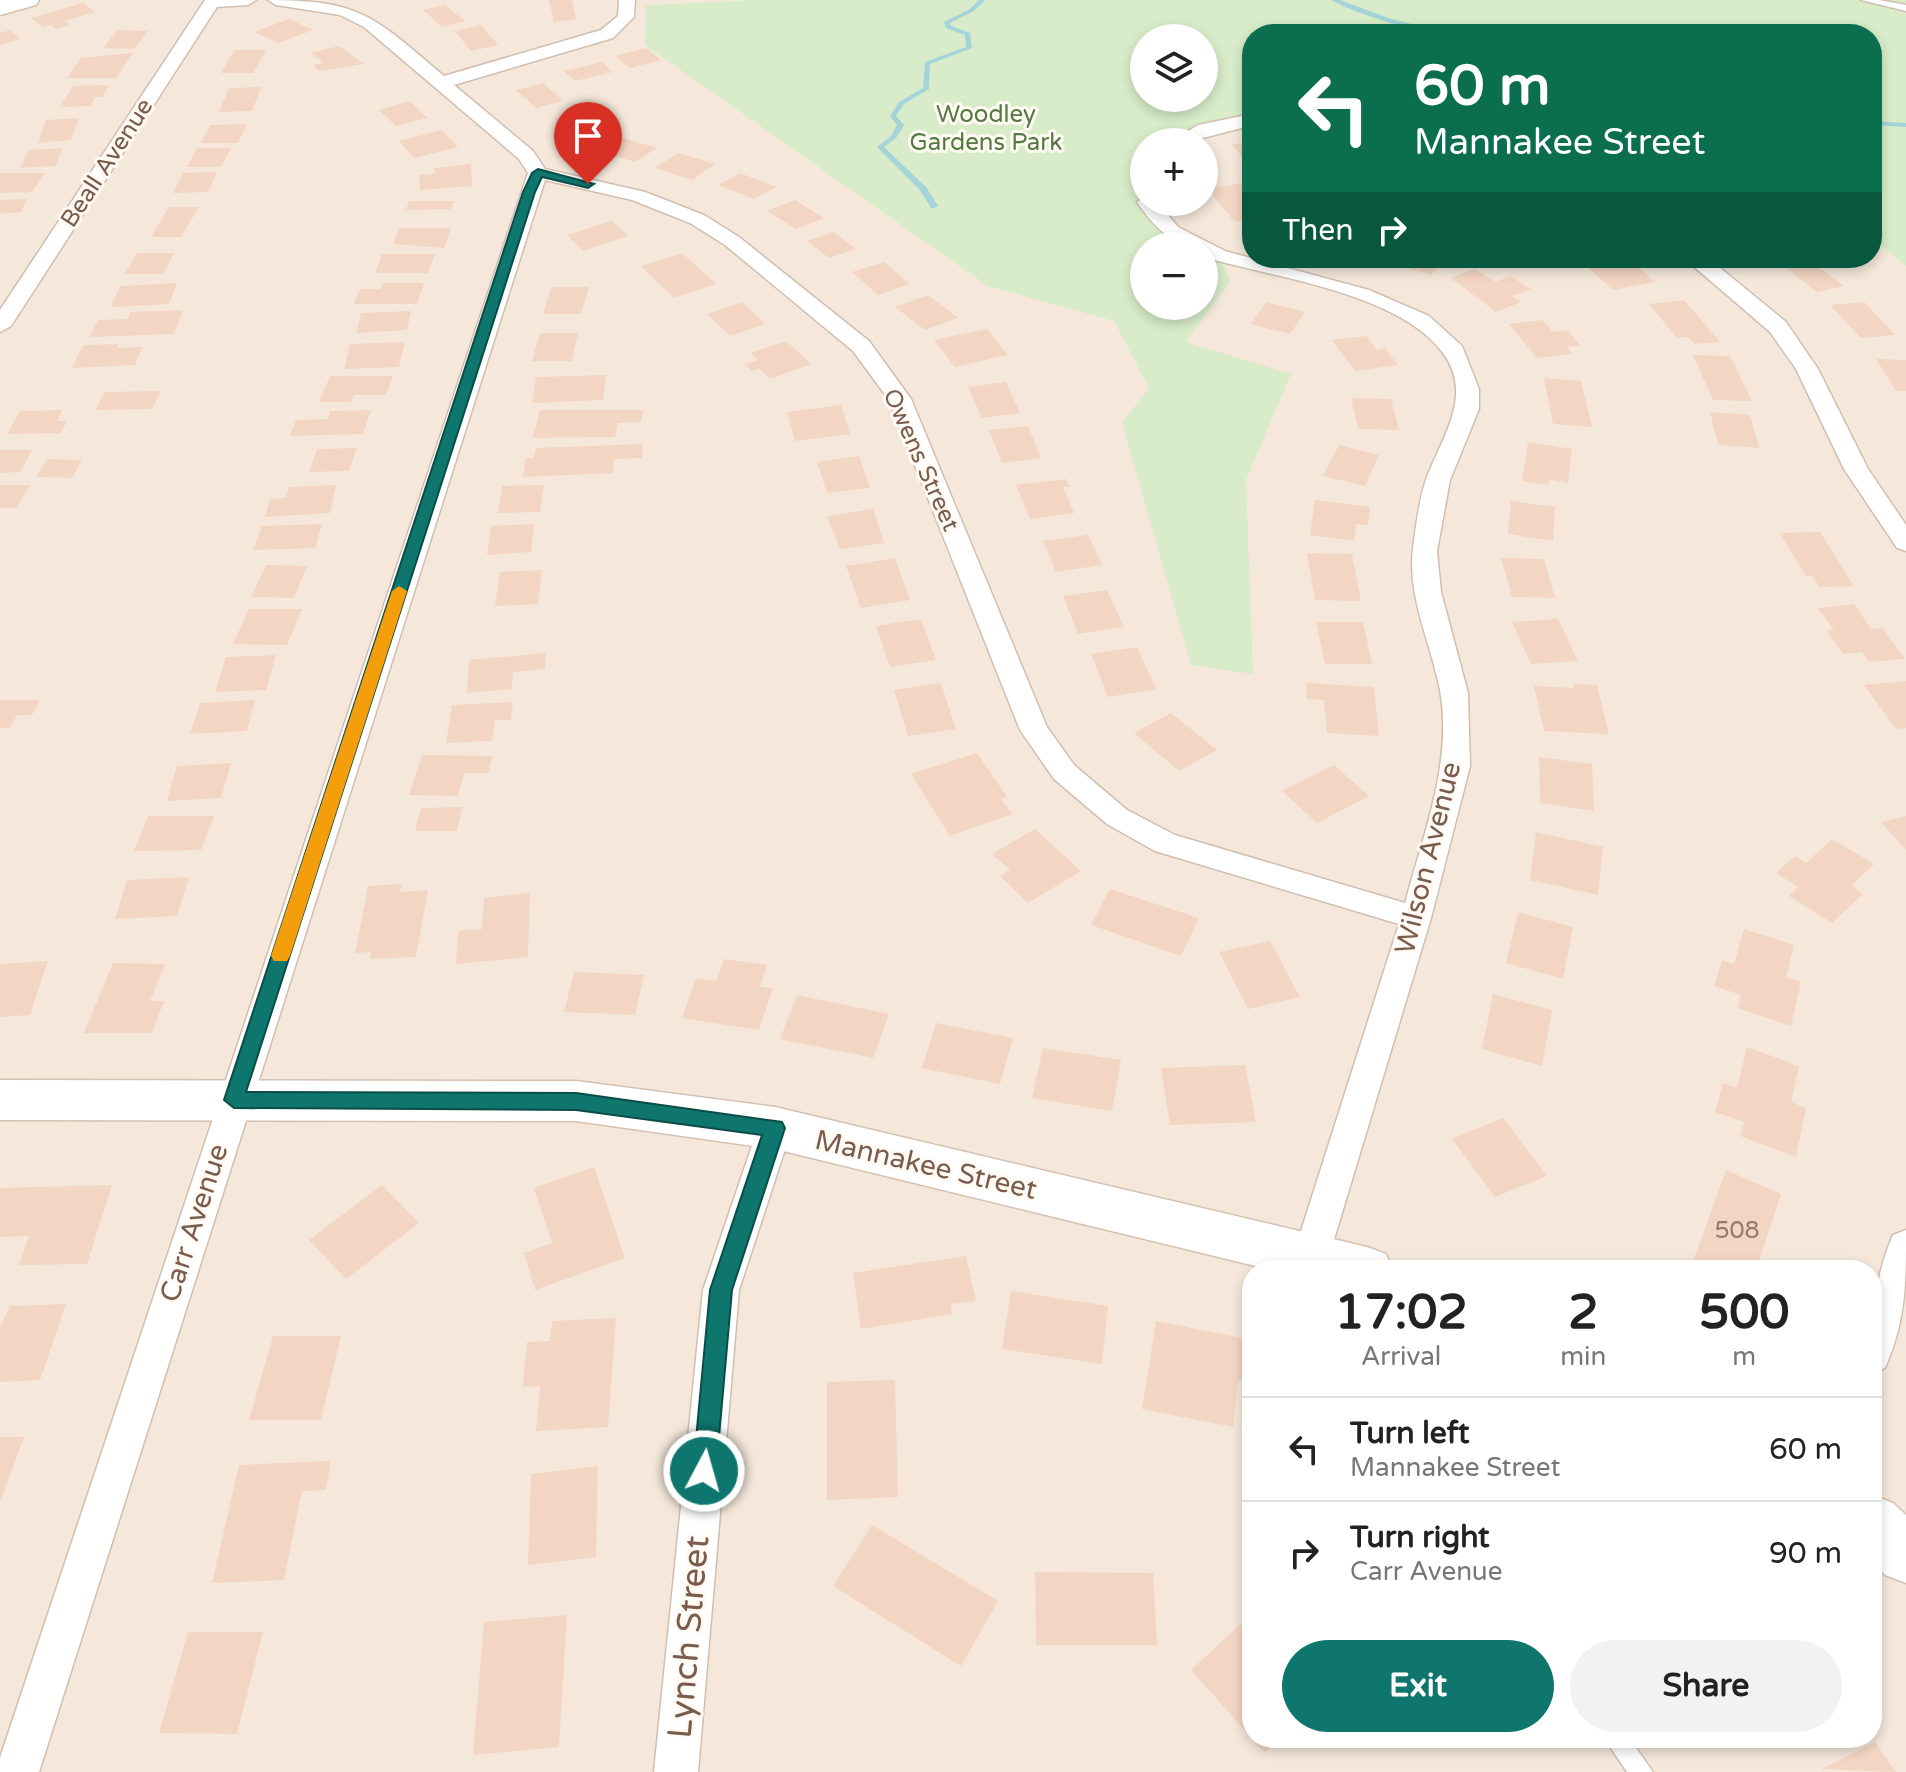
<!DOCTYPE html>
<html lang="en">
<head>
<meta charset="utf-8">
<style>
  body { margin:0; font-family:"Varela Round",sans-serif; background:#f2f2f2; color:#222; height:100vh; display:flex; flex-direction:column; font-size:30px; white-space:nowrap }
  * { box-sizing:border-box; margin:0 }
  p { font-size:26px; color:#767676 }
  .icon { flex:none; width:44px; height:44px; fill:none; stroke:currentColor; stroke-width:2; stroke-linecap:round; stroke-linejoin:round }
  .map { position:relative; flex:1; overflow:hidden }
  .panel { position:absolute; left:1242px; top:1260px; width:640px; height:488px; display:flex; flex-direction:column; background:#fff; border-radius:32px; box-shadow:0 4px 12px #0003 }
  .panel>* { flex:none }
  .guide { position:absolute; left:1242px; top:24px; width:640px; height:244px; border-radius:32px; box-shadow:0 4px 12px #0003; background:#0b6e4f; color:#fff; overflow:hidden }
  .controls { position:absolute; left:1130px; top:24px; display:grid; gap:16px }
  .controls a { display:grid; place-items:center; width:88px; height:88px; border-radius:50%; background:#fff; box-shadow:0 4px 12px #0003; font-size:40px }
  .pin { position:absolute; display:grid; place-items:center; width:68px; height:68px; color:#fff; margin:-82px -34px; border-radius:50% 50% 50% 0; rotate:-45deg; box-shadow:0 0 8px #0007 }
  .pin .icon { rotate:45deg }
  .me { position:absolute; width:88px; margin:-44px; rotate:6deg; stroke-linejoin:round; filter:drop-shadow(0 0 6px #0008) }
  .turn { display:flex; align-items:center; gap:28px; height:168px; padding:0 40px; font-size:36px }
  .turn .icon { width:104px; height:104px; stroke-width:2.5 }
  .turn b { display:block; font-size:56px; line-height:68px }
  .then { display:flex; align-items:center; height:76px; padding:0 40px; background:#0003; gap:16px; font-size:30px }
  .eta { display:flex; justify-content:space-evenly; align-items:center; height:136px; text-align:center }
  .eta b { font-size:48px; font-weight:700; line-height:56px }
  .action { display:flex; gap:16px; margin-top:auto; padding:16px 40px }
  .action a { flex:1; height:92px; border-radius:48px; background:#0f766e; color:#fff; font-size:32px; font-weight:700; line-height:92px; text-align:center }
  .action a+a { background:#f2f2f2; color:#222 }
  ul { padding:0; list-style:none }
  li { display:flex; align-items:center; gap:24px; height:104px; padding:0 40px; border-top:2px solid #e0e0e0 }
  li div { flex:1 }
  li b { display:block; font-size:30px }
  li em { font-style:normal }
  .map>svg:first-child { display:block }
  .residential { fill:#f5e8da; fill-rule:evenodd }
  .green { fill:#d8ecc9; fill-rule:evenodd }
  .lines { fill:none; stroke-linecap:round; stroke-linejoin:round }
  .stream { fill:#a5d3da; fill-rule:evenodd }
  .building { fill:#f3d5c3 }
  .lane-casing { stroke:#d1beb0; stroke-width:3 }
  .street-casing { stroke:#d1beb0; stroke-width:3 }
  .secondary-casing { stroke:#d6c0b0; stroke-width:3 }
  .lane { fill:#fff; fill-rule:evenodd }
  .street { fill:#fff; fill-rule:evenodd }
  .secondary { fill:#fff; fill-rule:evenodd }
  .route { fill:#0f766e; stroke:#0a4d48; stroke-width:2 }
  .slow { fill:#f59e0b }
  .labels { text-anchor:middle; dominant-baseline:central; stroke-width:6; stroke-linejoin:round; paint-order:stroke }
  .far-park-label { font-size:24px; fill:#537a41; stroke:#fffaf3 }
  .far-street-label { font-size:24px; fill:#7a5c4d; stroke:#fffaf3 }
  .number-label { font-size:24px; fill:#987a6a }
  .street-label { font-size:28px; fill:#7a5c4d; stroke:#fffaf3 }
  .near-street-label { font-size:34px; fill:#7a5c4d; stroke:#fffaf3 }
</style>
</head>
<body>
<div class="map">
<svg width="1906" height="1772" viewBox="0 0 1906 1772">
  <rect width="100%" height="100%" fill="#fdf6ec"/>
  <!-- residential -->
  <path class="residential" d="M27,0h725l-106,5 468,316 71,21 46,-62 -27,-34 -33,-15 -24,-29h57v-60h-25l26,-13 47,-9v138h620v-20l34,28v1506h-1906v-1764zM1252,1270h620v468h-620z"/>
  <!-- green -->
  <path class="green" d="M752,0h1154v266l-34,-28v-204h-620v86l-47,9 -26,13h-35v60l27,29 30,15h-57v60h60v-58l14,7 13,25 -45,62 105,32 -45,106 7,194 -62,-9 -69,-242 27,-35 -35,-67 -126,-35 -343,-241 1,-40zM1144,38h60v60h-60z"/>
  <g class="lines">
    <!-- stream -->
    <g class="stream">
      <path d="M979,0h6l-11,11 -24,12 1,3 19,7 2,15 -42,16 -1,25 -25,15 -8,12 8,9 -8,13 -12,9 42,40 12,19 -4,2h-3l-11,-18 -43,-43 14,-11 6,-11 -7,-9 9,-14 24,-14 2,-26 41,-15 -1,-12 -19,-7 -2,-6 26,-13z"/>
      <path d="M1331,0h9l51,19 61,15c-31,0 -94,-19 -121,-34z"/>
      <path d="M1872,121l34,2v4l-34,-2z"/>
    </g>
  </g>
  <!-- building -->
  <g class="building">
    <path d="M549,0h23l4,19 -22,3z"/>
    <path d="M83,3l12,9 -30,9 5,4 -14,4 -5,-4 -8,2 -12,-9z"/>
    <path d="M445,5l20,16 -23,6 -19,-17z"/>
    <path d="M289,19l24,11 -35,13 -24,-11z"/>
    <path d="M481,25l17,20 -27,6 -16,-20z"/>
    <path d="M10,30l10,9 -20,6v-12z"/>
    <path d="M118,30l30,1 -14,18 -31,-1z"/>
    <path d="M339,46l25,18 -45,7 -6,-6 10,-2 -12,-10z"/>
    <path d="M646,48l15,12 -31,8 -15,-12z"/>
    <path d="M234,50h32l-13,23h-32z"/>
    <path d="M133,53l-17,25h-49l14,-20z"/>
    <path d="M602,62l11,10 -38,9 -11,-10z"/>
    <path d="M543,83l20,18 -27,7 -20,-18z"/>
    <path d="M109,85l-7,12h-7l-5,9 -30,1 13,-21z"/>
    <path d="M261,87l-9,24 -33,1 10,-24z"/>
    <path d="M410,101l17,17 -31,8 -17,-16z"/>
    <path d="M605,109l15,11 -15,5 5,4 -30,9 -25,-20z"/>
    <path d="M79,118l-8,22 -33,3 8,-23z"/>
    <path d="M247,124l-9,19h-37l9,-18z"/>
    <path d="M442,130l16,17 -44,11 -15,-17z"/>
    <path d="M620,137l37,11 -22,14 -37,-12z"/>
    <path d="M1249,142l3,3v21l-20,-21z"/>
    <path d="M63,148l-8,18 -35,2 9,-18z"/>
    <path d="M197,148h34l-10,19h-34z"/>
    <path d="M678,153l37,11 -23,16 -37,-12z"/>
    <path d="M471,164l1,22 -52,4 -1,-15 16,-1 -1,-6z"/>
    <path d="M217,172l-9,20 -35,1 10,-20z"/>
    <path d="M0,173h45l-13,19 -32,1z"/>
    <path d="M740,173l36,14 -22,12 -36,-14z"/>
    <path d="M1243,183l9,11v25l-17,3 -28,-33z"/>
    <path d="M27,199l-6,13 -21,2v-14z"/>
    <path d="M795,200l29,18 -28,11 -29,-18z"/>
    <path d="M409,201h45l-3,8 -45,1z"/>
    <path d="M169,207h30l-18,30h-30z"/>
    <path d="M612,221l16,15 -45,15 -16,-16z"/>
    <path d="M399,228h52l-7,20 -51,-4z"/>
    <path d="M834,232l22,17 -27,9 -22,-17z"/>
    <path d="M137,253h37l-11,21h-38z"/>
    <path d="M682,253l34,31 -42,14 -33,-32z"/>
    <path d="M382,254h53l-7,19h-53z"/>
    <path d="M1374,258h72l-15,17z"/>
    <path d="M1611,260l9,8 16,-3 19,17 -42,8 -28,-25z"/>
    <path d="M1811,261l33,25 -27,6 -33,-26z"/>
    <path d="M884,262l26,22 -32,11 -26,-23z"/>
    <path d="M1475,269l21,13 14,-6 21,13 -19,7 9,6 -25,10 -45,-34z"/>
    <path d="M177,283l-8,21 -58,3 9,-21z"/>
    <path d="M382,283h42l-7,21h-63l6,-15h21z"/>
    <path d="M551,287h38l-8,27h-38z"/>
    <path d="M928,295l30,23 -33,12 -30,-23z"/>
    <path d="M1684,300l36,42 -26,2 -6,-7 -11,1 -28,-34z"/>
    <path d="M742,302l23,22 -35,12 -23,-22z"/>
    <path d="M1266,302l39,10 -15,22 -39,-10z"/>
    <path d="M1864,302l31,33 -34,3 -31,-33z"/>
    <path d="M183,310l-9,24 -84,3 8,-17 30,-1 2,-7z"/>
    <path d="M411,311l-4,19 -51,3 5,-20z"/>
    <path d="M1543,320l10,12 14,-2 13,15 -13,2 5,7 -35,4 -28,-34z"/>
    <path d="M987,329l21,26 -53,12 -21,-27z"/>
    <path d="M540,333h38l-6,28h-40z"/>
    <path d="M1366,336l11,14 8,-2 13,17 -43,6 -23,-31z"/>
    <path d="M786,341l25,23 -41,15 -10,-10 -8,2 -7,-7 13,-4 -7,-7z"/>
    <path d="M405,342l-6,25 -55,2 6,-25z"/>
    <path d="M119,344l-2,4 25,-1 -7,18 -63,3 11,-23z"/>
    <path d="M1693,355l37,1 22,45 -39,-1z"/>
    <path d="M1876,359l30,1v31h-10z"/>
    <path d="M606,375l-3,25 -71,3 4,-26z"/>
    <path d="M330,376h63l-7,19h-32l-3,7h-32z"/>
    <path d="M1544,378l37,3 11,46 -39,-3z"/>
    <path d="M1006,382l14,31 -38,5 -14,-31z"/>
    <path d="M161,391l-9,18 -57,1 10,-18z"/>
    <path d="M1351,398l40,1 8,31 -41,-1z"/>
    <path d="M841,405l9,29 -55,7 -8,-29z"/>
    <path d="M62,410l-5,11h10l-6,12 -54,1 13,-23z"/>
    <path d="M371,410l-8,24 -73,2 6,-16 32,-1 2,-8z"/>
    <path d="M540,410h103l-2,12 -23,1 -3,14 -82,1z"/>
    <path d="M1710,412l40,3 9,33 -41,-3z"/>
    <path d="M1028,426l13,32 -39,5 -13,-33z"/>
    <path d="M1528,442l44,7 -4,34 -19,-4 -1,6 -26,-4z"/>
    <path d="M643,444l-1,14 -28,1 -1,14 -90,4 3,-19h8l2,-10z"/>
    <path d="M1339,445l40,10 -14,31 -42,-10z"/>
    <path d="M357,448l-8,23 -40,1 8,-23z"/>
    <path d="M0,450h32l-12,22 -20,1z"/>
    <path d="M859,456l11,32 -43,5 -10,-31z"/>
    <path d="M47,459l35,1 -10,18 -36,-1z"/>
    <path d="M1066,479l4,8h-7l11,26 -44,6 -14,-34z"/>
    <path d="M0,485h30l-14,23h-16z"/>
    <path d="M336,485l-6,28 -65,4 5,-18 16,-1 3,-11z"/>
    <path d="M544,485l-4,27 -42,1 4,-27z"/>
    <path d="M1315,500l55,7 -2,18 -12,-1 -2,17 -44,-6z"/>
    <path d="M1511,501l44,6 -2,34 -45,-7z"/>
    <path d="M873,509l11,34 -44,6 -13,-33z"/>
    <path d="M322,524l-7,24 -62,2 9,-24z"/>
    <path d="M534,524l-3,28 -44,3 4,-29z"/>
    <path d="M1820,532l34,54 -34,1 -8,-11h-6l-26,-43z"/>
    <path d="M1088,535l14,30 -46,7 -13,-31z"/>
    <path d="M1307,553l45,1 9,47 -46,-1z"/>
    <path d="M895,558l15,42 -49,8 -15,-42z"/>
    <path d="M1501,558l43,1 11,39 -43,-1z"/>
    <path d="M266,565l41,1 -13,32 -43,-1z"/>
    <path d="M542,570l-4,34 -43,2 5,-34z"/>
    <path d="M1107,590l17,37 -46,7 -15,-38z"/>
    <path d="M1854,604l17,25 11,-1 23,31 -36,3 -7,-10 -19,2 -16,-23 7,-1 -16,-22z"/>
    <path d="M249,609h53l-15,36 -54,-1z"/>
    <path d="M921,619l15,41 -46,7 -14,-41z"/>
    <path d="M1558,619l20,42 -47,3 -19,-42z"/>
    <path d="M1316,622h47l9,42h-47z"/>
    <path d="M1137,647l19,42 -48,8 -17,-43z"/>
    <path d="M546,653l-1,16 -32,3 -1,17 -45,4 2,-33z"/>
    <path d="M276,655l-10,35 -51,2 11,-35z"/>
    <path d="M1906,681v47l-10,1 -32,-44z"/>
    <path d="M941,683l15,46 -48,7 -14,-46z"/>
    <path d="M1306,683l68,4 5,49 -52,-3 -3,-33 -17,-1z"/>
    <path d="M1573,684l24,1 12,49 -65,-3 -10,-45 40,2z"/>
    <path d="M0,700h40l-8,15h-15l-7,13h-10z"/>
    <path d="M255,700l-8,31 -57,3 10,-31z"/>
    <path d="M513,702l-2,18h-16l-3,21 -46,2 6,-38z"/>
    <path d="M1171,713l46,37 -38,21 -45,-38z"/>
    <path d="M977,753l30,44 -6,2 11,15 -62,22 -39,-62z"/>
    <path d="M422,755l71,1 -5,17h-24l-6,23 -49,-1z"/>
    <path d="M1539,757l53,7 2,47 -54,-8z"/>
    <path d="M231,763l-10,35 -54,3 10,-35z"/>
    <path d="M1334,765l35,31 -52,27 -35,-32z"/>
    <path d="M462,807l-5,24h-42l6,-23z"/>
    <path d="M148,816h66l-13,34 -67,1z"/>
    <path d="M1906,816v34l-25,-28z"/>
    <path d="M1035,829l46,42 -53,32 -28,-27 10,-6 -18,-16z"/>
    <path d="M1536,832l67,15 -5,48 -68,-15z"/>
    <path d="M1832,839l42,25 -23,22 12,8 -31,29 -43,-27 9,-9 -22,-14 19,-17 11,7z"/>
    <path d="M189,877l-12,39 -62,3 12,-39z"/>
    <path d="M402,884l-2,8 28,-2 -12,67 -46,2 1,-7 -16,1 13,-67z"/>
    <path d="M1110,889l89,29 -18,38 -90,-31z"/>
    <path d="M530,893l-2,64 -72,7 2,-33 24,-2 2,-31z"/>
    <path d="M1518,912l55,15 -10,52 -57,-16z"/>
    <path d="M1744,929l50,16 -8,32 15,5 -10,44 -53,-18 3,-13 -27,-9 8,-26 12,4z"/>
    <path d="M1270,941l30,56 -52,12 -29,-57z"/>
    <path d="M724,959l43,6 -7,22 13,1 -14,42 -77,-12 14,-40 20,3z"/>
    <path d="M48,961l-18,54 -30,2v-53z"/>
    <path d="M113,963l52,1 -15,37h14l-12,32h-68z"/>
    <path d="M574,972l70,3 -9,40 -71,-3z"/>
    <path d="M1493,994l59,16 -10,56 -60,-17z"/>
    <path d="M797,995l92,19 -16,44 -93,-19z"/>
    <path d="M936,1023l77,15 -13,46 -78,-16z"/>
    <path d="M1747,1047l52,19 -8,36 15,6 -10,49 -56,-21 4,-14 -29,-10 8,-29 14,5z"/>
    <path d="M1043,1048l78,12 -9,51 -80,-13z"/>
    <path d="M1245,1065l11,57 -86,3 -9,-57z"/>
    <path d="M1503,1118l44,58 -52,21 -43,-58z"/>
    <path d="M594,1167l31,91 -90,32 -11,-37 28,-10 -18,-55z"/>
    <path d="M1726,1170l55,24 -25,76h-54l-10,-5z"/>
    <path d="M112,1185l-25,79 -68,1 10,-29 -29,1v-49z"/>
    <path d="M382,1185l37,38 -73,56 -37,-39z"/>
    <path d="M966,1256l10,45 -25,3 1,10 -91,15 -8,-56z"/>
    <path d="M1011,1291l97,15 -6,58 -100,-15z"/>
    <path d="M66,1304l-26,76 -40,2v-55l10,-21z"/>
    <path d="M616,1318l-8,109 -72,4 4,-45 -17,1 4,-45 23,-1 2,-20z"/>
    <path d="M1156,1321l96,19v43l-14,-2 -5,46 -91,-18z"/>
    <path d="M273,1336h68l-20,84h-72z"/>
    <path d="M895,1380l3,117 -71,3v-118z"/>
    <path d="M0,1437h24l-24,65z"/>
    <path d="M331,1461l-5,29 -24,1 -18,89 -72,3 27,-118z"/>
    <path d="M598,1466l-2,91 -68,8 3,-91z"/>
    <path d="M872,1525l126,76 -37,65 -128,-80z"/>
    <path d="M1035,1572l118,1 4,72h-121z"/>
    <path d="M567,1615l-8,132 -86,8 11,-133z"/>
    <path d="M1245,1620l7,7v111h29l-16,15 -74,-83z"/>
    <path d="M188,1632h75l-26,102 -78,-1z"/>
    <path d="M1875,1742l21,30 -74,-3z"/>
  </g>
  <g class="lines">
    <defs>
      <g id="lane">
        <path d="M1861,0h18l27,5v6z"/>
        <path d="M1604,1738h25l24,34h-26z"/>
      </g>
      <g id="street">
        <path d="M205,0h51l-8,5 -31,2 -206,319 -11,6v-22z"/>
        <path d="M268,0c95,0 107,18 176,76l157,-46 17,-14 1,-16h16l-1,17 -21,21 -159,47 79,66 12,18 100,23 59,23 35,22 130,104 42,58 136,328 27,38 53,45 48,25 230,68c18,-68 48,-141 35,-213 -9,-46 -33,-94 -27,-142 3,-22 6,-50 14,-71 15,-40 47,-82 16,-124 -43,-59 -165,-75 -232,-94l-7,-3v-10c-33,0 -49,-18 -67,-44l7,-5v5h13l21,25 47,24 144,39 60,26 33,30 17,43v20l-29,71 -13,71 4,41 27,101 2,73 -39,152 -102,338 -5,11 -8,3 -18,-3 -5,-11 106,-332 -244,-73 -48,-27 -53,-45 -34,-49 -131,-330 -36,-49 -128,-106 -35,-22 -58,-23 -87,-20 -506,1592h-39v-14l528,-1585 -9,-14 -155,-132 -24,-12 -64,-10z"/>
        <path d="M1252,114v12c-28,5 -54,16 -82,16l28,-17z"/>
        <path d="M1684,258h24l78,64 32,47 50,100 38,56v26l-9,-3 -53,-79 -48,-100 -26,-37z"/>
        <path d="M775,1114l12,4 5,10 -53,162 -41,482h-44l49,-482 55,-162 5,-10z"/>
        <path d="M1906,1230c0,54 0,90 -21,138l-13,5c0,-47 1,-94 21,-138z"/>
      </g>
      <g id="secondary">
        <path d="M0,0h39l-3,5 -36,10z"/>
        <path d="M0,1080l576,1 199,26 592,140 19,7 7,16h-121l-497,-121 -199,-28 -576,-1z"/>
        <path d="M1872,1495l21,8 13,12v68l-21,-8 -13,-13z"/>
      </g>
    </defs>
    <!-- lane casing -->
    <use href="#lane" class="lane-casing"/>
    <!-- street casing -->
    <use href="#street" class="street-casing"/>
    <!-- secondary casing -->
    <use href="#secondary" class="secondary-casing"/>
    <!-- lane -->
    <use href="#lane" class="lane"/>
    <!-- street -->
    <use href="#street" class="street"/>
    <!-- secondary -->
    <use href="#secondary" class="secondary"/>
  </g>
  <!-- route -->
  <path class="route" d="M538,169l56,15 -6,4 -46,-11 -7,15 -289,900 330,1 206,29 3,6 -53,162 -16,181 -3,8 -9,3 -8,-3 -3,-8 17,-181 52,-155 -186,-25 -342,-2 -10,-8 299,-908 9,-19z"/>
  <!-- slow -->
  <path class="slow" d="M399,586l8,5 -117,365 -3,5h-13l-3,-5 121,-365z"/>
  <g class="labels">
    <!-- far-park labels -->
    <g class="far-park-label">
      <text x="986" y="114">Woodley<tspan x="986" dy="28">Gardens Park</tspan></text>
    </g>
    <!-- far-street labels -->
    <g class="far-street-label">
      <text transform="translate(107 163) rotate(-57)">Beall Avenue</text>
      <text transform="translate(921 460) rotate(66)">Owens Street</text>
    </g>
    <!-- number labels -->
    <g class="number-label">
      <text x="1737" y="1230">508</text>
    </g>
    <!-- street labels -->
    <g class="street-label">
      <text transform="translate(1428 858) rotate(-76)">Wilson Avenue</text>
      <text transform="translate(926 1165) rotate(13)">Mannakee Street</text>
      <text transform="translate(194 1223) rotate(-72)">Carr Avenue</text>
    </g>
    <!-- near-street labels -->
    <g class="near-street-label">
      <text transform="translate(689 1637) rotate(-85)">Lynch Street</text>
    </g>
  </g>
</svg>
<div class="controls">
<a><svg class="icon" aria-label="layers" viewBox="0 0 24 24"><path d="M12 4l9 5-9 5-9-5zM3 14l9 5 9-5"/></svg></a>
<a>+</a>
<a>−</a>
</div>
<div class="pin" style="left:588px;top:184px;background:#d93025"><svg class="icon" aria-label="arrive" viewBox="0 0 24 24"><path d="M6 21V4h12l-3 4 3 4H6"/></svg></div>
<svg class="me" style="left:704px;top:1471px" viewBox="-20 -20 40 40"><circle r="17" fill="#0f766e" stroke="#fff" stroke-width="3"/><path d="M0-11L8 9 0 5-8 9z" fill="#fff"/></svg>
<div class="guide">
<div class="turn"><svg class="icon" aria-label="left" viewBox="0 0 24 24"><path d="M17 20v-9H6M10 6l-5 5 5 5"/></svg><div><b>60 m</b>Mannakee Street</div></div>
<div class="then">Then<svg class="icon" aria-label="right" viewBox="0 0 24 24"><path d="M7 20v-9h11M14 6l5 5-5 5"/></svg></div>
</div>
<section class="panel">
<div class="eta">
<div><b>17:02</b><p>Arrival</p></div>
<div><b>2</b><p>min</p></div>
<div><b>500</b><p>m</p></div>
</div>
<ul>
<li><svg class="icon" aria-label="left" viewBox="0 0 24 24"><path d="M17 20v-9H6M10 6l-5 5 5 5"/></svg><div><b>Turn left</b><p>Mannakee Street</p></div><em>60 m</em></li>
<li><svg class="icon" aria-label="right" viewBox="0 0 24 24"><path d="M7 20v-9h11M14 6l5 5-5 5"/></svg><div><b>Turn right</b><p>Carr Avenue</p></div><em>90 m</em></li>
</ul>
<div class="action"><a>Exit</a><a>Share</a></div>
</section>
</div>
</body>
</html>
